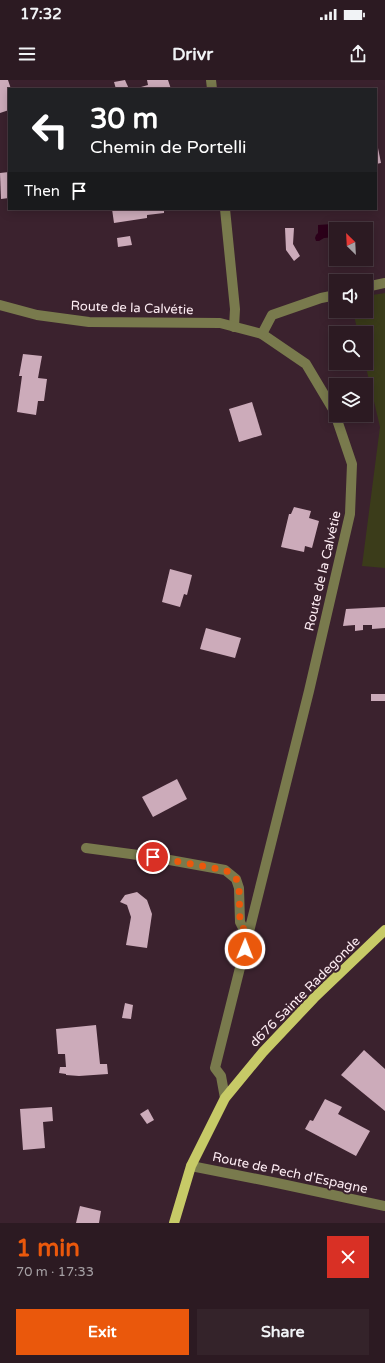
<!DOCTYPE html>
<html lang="en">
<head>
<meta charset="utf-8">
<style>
  body { margin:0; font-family:"Varela Round",sans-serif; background:#34232a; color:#f1f3f6; height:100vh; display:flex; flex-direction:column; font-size:15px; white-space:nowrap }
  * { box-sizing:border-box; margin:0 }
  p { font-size:13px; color:#a6a1a5 }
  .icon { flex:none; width:22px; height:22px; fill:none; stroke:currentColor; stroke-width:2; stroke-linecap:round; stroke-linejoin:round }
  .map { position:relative; height:1143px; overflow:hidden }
  .drawer { display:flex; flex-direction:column; background:#2c1a22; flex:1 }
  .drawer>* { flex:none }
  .guide { position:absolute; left:8px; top:8px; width:369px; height:122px; border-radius:0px; box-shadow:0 2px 10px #0003,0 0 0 1px #483840; background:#202124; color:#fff; overflow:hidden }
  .needle { width:26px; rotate:336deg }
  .buttons { position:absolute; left:329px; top:142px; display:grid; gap:8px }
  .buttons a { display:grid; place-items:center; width:44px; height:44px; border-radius:0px; background:#2c1a22; box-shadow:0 2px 10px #0003,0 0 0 1px #483840; font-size:20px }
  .pin { position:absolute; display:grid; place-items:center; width:34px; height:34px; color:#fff; margin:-17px; border:2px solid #fff; border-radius:50%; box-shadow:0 1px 4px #0007 }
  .me { position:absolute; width:44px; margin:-22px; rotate:1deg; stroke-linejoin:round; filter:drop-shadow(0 0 3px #0008) }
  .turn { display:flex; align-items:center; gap:14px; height:84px; padding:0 16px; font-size:18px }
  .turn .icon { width:52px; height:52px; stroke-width:2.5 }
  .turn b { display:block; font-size:28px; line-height:34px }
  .then { display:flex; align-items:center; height:38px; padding:0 16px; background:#0003; gap:8px; font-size:15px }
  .round { display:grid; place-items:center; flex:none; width:42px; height:42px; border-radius:0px; background:#34232a }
  .headline { display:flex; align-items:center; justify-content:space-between; height:68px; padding:0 16px }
  h1 { font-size:24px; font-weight:700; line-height:30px; color:#ea580c }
  .action { display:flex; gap:8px; margin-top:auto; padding:8px 16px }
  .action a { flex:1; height:46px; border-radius:0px; background:#ea580c; color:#fff; font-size:16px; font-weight:700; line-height:46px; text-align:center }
  .action a+a { background:#34232a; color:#f1f3f6 }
  .status { display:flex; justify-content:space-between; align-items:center; height:28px; padding:0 20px; background:#2c1a22; direction:ltr }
  .status svg { height:11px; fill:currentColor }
  header { display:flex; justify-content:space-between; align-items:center; height:52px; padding:0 16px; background:#2c1a22; font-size:18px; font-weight:700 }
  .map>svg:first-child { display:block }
  .green { fill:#3b3c1a }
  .water { fill:#2c001a }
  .building { fill:#ccabba }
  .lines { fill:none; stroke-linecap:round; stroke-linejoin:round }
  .minor { stroke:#797a4d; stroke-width:10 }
  .major { stroke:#c7ca67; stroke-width:10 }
  .route { stroke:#ea580c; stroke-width:7; stroke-dasharray:0 12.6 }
  .labels { text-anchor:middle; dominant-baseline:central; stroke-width:4; stroke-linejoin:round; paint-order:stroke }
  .street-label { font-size:13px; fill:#fdecf3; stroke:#3b222e }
</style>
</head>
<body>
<div class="status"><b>17:32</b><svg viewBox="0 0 49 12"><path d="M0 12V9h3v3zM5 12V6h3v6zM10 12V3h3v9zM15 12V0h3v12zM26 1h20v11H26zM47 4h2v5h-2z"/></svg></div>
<header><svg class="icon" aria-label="menu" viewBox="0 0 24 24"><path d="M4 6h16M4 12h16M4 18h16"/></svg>Drivr<svg class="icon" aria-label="share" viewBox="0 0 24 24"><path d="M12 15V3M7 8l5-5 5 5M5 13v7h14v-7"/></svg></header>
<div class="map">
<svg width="385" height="1143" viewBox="0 0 385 1143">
  <rect width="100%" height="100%" fill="#3b222e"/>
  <!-- green -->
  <path class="green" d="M385,213v275l-23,-2 18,-139 -15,-64h1v-30h-8l-5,-22h13v-15z"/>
  <!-- water -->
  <path class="water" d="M347,143v6h-11v8l-12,1 -5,3h-3l-1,-3 1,-3 2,-2v-8z"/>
  <!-- building -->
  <g class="building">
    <path d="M0,0h8l3,9h-2v21l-9,3z"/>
    <path d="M125,0l4,9h-13l-2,-7z"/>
    <path d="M147,0h21l3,9h-37l14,-4z"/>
    <path d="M376,68h2l3,15 -5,1z"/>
    <path d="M9,92v26l-8,1 -1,-26z"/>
    <path d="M112,129h52v4l-17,2v3l-33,5z"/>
    <path d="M285,148h9l-1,16 7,12 -6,5 -8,-11z"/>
    <path d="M130,156l2,9 -14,2 -1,-9z"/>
    <path d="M23,274l19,2 -4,22 9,1 -3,22h-6l-2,14 -19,-3 5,-36h-3z"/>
    <path d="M252,322l10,33 -23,7 -10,-33z"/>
    <path d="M294,427l17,4 -2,7 10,3 -7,27 -7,-2 -1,6 -23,-5 8,-33h2z"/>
    <path d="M170,489l22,6 -5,20 -3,-1 -4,13 -18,-5z"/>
    <path d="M385,527v21l-13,1v-4h-9v5l-8,1v-6l-12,1 3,-17z"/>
    <path d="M206,548l35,10 -6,20 -35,-9z"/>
    <rect x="371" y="614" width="14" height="7"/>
    <path d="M177,699l10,20 -34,18 -11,-20z"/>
    <path d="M137,812l10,8 5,14 -5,34 -21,-3 5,-28 -4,-12 -7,-3 5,-7z"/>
    <path d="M125,923l8,2 -2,14 -9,-1z"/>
    <path d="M96,945l4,39h7l1,10 -29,2 -13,-1v-1l-7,-1 1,-6h6l-1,-13h-7l-2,-25z"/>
    <path d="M364,970l21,19v42l-44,-36z"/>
    <path d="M325,1019l17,8 -4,7 32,17 -14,25 -51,-27 5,-9 3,1z"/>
    <path d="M52,1027l1,14 -10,1 2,26 -22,2 -3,-41z"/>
    <path d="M148,1029l6,11 -7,4 -7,-10z"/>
    <path d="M80,1126l21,5 -2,12h-23z"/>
  </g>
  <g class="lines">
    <!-- minor -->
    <g class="minor">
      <path d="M211,0l1,9"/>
      <path d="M225,129l10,100 -1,18"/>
      <path d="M366,207l19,-4"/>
      <path d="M0,225l37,10 52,7 131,1 42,11 44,30 28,47 18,53 -2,50 -41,177 -94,377 6,8 4,22"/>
      <path d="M262,254l10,-19 49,-17 15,-3"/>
      <path d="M86,768l67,9 72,13 11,9 3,9 1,34 3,6 5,6"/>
      <path d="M191,1086l86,17 108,23"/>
    </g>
    <!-- major -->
    <path class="major" d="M174,1143l17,-57 34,-68 38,-46 51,-54 71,-68"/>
  </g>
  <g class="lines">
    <!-- route -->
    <path class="route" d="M153,777l72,13 5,3 6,5 3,10 1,34 3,6 5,6 -3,15"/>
  </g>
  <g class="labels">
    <!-- street labels -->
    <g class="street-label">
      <text transform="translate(132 228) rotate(2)">Route de la Calvétie</text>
      <text transform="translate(323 491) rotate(-77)">Route de la Calvétie</text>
      <text transform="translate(305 912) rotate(-45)">d676 Sainte Radegonde</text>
      <text transform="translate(290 1093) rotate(12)">Route de Pech d'Espagne</text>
    </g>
  </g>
</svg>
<div class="buttons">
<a><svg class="needle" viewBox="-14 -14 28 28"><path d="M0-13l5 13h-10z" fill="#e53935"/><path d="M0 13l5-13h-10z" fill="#a6a1a5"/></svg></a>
<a><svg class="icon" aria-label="sound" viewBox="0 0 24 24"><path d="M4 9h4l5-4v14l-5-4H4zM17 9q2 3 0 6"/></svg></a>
<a><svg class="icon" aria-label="search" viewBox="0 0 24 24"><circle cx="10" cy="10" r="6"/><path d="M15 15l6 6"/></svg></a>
<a><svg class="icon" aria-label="layers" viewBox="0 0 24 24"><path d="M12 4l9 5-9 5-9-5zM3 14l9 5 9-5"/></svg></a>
</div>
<div class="pin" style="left:153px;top:777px;background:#d93025"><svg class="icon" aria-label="arrive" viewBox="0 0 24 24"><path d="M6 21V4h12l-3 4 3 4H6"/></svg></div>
<svg class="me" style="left:245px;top:869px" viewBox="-20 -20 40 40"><circle r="17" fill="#ea580c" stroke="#fff" stroke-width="3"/><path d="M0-11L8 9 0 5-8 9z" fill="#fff"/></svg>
<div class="guide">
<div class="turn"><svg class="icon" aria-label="left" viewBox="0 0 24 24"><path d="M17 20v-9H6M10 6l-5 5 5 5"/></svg><div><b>30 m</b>Chemin de Portelli</div></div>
<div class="then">Then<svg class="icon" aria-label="arrive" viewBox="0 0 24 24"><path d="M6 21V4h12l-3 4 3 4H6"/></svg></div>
</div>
</div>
<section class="drawer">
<div class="headline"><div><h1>1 min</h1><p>70 m · 17:33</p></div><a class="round" style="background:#d93025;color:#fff"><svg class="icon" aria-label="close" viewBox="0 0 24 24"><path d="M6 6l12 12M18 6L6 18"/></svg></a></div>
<div class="action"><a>Exit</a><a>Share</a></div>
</section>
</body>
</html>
